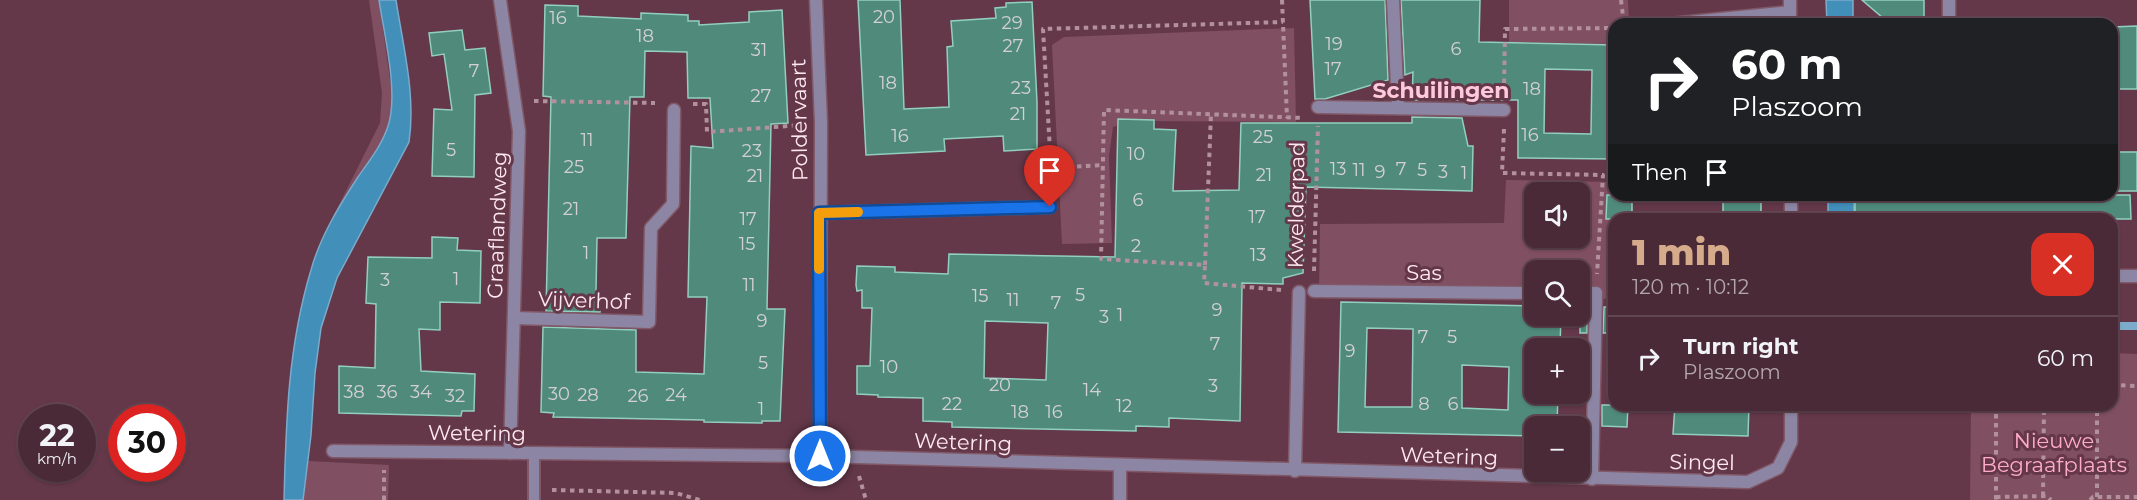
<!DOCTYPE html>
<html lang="en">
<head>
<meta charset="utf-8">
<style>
  body { margin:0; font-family:Montserrat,sans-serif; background:#553642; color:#f1f3f6; height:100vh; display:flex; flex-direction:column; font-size:22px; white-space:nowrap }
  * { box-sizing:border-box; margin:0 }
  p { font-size:20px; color:#b2a7ad }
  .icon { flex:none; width:33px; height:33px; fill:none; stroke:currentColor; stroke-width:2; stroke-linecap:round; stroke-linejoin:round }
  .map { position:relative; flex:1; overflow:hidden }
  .panel { position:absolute; left:1608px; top:213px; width:510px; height:198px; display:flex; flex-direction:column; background:#4b2a37; border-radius:18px; box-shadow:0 2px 4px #0004,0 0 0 2px #624652 }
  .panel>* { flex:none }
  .top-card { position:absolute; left:1608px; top:18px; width:510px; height:183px; border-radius:18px; box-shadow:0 2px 4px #0004,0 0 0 2px #624652; background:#202124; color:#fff; overflow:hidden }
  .controls { position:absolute; left:1524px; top:182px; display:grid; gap:12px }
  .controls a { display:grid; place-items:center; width:66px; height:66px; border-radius:12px; background:#4b2a37; box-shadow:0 2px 4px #0004,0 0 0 2px #624652; font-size:30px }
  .speed { position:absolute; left:18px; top:404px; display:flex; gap:12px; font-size:30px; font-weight:700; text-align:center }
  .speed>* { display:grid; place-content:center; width:78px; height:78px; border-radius:50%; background:#4b2a37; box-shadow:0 2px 4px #0004,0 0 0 2px #624652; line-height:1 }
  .speed small { font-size:15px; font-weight:400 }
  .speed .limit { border:9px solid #d22; background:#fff; color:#111 }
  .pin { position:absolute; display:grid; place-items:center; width:51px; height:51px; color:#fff; margin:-62px -26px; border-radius:50% 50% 50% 0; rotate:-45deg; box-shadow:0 0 6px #0007 }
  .pin .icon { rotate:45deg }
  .me { position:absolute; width:66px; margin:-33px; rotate:0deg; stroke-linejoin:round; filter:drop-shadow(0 0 4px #0008) }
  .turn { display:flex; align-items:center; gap:21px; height:126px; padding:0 24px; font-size:27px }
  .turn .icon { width:78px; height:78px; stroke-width:2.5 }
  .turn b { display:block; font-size:42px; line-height:51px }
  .then { display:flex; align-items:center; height:57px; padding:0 24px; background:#0003; gap:12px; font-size:22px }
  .round { display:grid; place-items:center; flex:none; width:63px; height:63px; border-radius:18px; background:#553642 }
  .head { display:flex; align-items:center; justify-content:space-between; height:102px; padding:0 24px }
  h1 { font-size:36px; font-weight:800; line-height:45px; color:#d6ab8b }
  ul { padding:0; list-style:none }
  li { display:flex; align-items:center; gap:18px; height:84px; padding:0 24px; border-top:2px solid #624652 }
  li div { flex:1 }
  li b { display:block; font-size:22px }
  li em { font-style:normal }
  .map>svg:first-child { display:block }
  .green { fill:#804f61; fill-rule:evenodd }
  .water { fill:#428fba; stroke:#7baaca; stroke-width:1.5 }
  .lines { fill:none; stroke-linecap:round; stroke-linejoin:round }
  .stream { stroke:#7baaca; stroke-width:8 }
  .building { fill:#4f8a7b; stroke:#92cfbe; stroke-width:1.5; fill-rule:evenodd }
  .service-casing { stroke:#805867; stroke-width:14 }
  .pedestrian-casing { stroke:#805867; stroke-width:15 }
  .minor-casing { stroke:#805867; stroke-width:15 }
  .path { stroke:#b2919d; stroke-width:4; stroke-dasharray:4.5 4.5; stroke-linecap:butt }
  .service { stroke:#8c85a3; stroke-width:10 }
  .pedestrian { stroke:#8c85a3; stroke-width:12 }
  .minor { stroke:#8c85a3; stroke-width:12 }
  .route-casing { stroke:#114b97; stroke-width:15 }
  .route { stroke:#1a73e8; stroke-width:10 }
  .slow { stroke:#f59e0b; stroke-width:10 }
  .labels { text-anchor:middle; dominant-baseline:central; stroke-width:6; stroke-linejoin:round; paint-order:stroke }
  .number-label { font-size:18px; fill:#d3d0d2 }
  .street-label { font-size:21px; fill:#ffe8ef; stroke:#643849 }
  .park-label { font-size:21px; fill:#ffabca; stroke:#643849 }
  .neighbourhood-label { font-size:22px; font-weight:bold; fill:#ffc8db; stroke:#643849 }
</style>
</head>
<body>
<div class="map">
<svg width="2137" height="500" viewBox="0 0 2137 500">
  <rect width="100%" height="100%" fill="#643849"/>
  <!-- green -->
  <g class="green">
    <path d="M369,0h10l12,87v28l-7,22 -53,84 49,-98 2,-30z"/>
    <path d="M1509,0h119l1,24h-15v20l-105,-2z"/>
    <path d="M1294,28l2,94 -166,-1 -17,6 -4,29 3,87 -50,1 -10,-199 12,-8z"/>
    <path d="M1506,180l108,2 -3,117 -31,-1v-28h-46v27l-215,-3 1,-70 184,-1zM1534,192h46v45h-46z"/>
    <path d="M2112,353l25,1v146h-167l1,-95h141z"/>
    <path d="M308,461l81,4 -1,35h-85z"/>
  </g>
  <!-- water -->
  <g class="water">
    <path d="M379,0h17c7,46 20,95 13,142l-72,136 -16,50 -6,45 -4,62 -8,65h-19c2,-79 4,-154 27,-230 9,-33 28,-64 47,-93 11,-16 24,-32 30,-51 11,-32 -4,-92 -9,-126z"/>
    <path d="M1826,0h27v24h-26z"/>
    <rect x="1828" y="195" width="26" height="24"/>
  </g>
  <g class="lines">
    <!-- stream -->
    <path class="stream" d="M2112,326h25"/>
  </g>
  <!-- building -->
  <g class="building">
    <path d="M858,0h42l4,109 45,-2 -2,-60 6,-1 -2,-25 45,-3 -1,-10 11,-1v-4l26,-1 5,100v47l-33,2 -1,-15 -59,3 1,12 -79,4z"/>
    <path d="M1310,0h75l3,80 -63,19h-10z"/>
    <path d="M1401,0h79l-1,42 135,3v114l-96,-1v-58h-106l1,-28 -8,3zM1545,69l47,1 -1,64 -47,-1z"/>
    <path d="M1862,0h62v24h-34z"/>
    <path d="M545,5l33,1v10l63,3v-6l47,2v6h11v4l50,-3v-10l33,-2 6,113 -17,1 -4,185h18l-5,112h-18v2l-58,-1v-2l-151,-3 1,-4 -13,-1 2,-85 93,3v42l68,2 3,-77h-19l3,-151 22,2 -3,-50h-22l-1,-46 -42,-1 -1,46h-14l-4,141h-29l-1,53h5l-1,21 -54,-1 5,-214 -8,-1z"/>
    <path d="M2137,26v63h-25v-62z"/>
    <path d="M462,30l3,20 20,-2 6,45 -16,2 -1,82 -42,-1 2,-67 18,1 -8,-56 -12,2 -3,-23z"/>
    <path d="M1412,117l50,1 6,28h5l-1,45 -166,-4 -3,86 -20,5v6l-41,-1 -2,138 -71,-3v9l-33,-1v5l-184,-4v-5l-29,-1v-23l-45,-1v-2l-21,-1v-28h13l2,-58h-10v-18l-5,1 -1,-6 1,-19 38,1v5l53,2 1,-20 166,3 3,-138 36,1v9l22,1 -3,61 66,-1 2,-67h171zM985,321l63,2 -2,57 -62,-2z"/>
    <rect x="2112" y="152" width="25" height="39"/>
    <path d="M1607,195h25v24h-26z"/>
    <path d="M1723,195h38v23l-38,-1z"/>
    <path d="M2017,195h113l1,24h-276v-21z"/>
    <path d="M432,237l26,1 -1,12 24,1 -1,52 -40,-1v28l-21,-1 2,42 54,3 -1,37h-12l-1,5 -122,-3v-47l36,2 1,-64 -10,-1 2,-46 64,1z"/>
    <path d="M1341,302l193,4v9h27l-1,33h-26v45h24l-1,33h-23v10l-196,-4zM1367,328l46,1 -1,78h-47zM1462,365l47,2 -1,43 -46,-2z"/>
    <rect x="1580" y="307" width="7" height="26"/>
    <path d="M1604,307h10v26h-11z"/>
    <path d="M1602,405h26l-1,22 -25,-1z"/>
    <path d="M1675,405h74l-1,31 -75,-2z"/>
  </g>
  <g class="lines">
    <defs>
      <path id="service" d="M534,500v-46"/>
      <g id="pedestrian">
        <path d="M1314,291l220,2"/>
        <path d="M1580,293h16"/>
      </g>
      <g id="minor">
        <path d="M500,0l19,131 -9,322"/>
        <path d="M816,0l5,123 -1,333"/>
        <path d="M1393,0l5,108"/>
        <path d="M1790,0v24"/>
        <path d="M1670,24l120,-12"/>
        <path d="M1949,24v-24"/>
        <path d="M1318,107l186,3"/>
        <path d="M1791,195v24"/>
        <path d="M819,213l231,-6"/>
        <path d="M2112,276h25"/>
        <path d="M514,318l135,4 2,-94 22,-24 1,-94"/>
        <path d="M333,451l487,5 928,26 30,-14 13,-26v-37"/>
        <path d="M1120,466v34"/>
        <path d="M1295,471l4,-179"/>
        <path d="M1592,479l4,-186"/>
      </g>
    </defs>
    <!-- service casing -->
    <use href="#service" class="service-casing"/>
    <!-- pedestrian casing -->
    <use href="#pedestrian" class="pedestrian-casing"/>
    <!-- minor casing -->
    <use href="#minor" class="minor-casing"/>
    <!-- path -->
    <g class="path">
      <path d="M1282,0l5,118"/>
      <path d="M1621,0l3,24"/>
      <path d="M1504,92l1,-63 109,-1"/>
      <path d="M534,101l121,2"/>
      <path d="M693,104h13l1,28 95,-7"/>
      <path d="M1504,129l-2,44 101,2 -6,99"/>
      <path d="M1051,168l-8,-139 240,-7"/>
      <path d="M1050,187l1,-19 52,-3"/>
      <path d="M1205,265l6,-151"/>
      <path d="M1314,271l4,-145"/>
      <path d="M1281,290l-77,-7 1,-18 -104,-6 3,-149 200,8"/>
      <path d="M2112,385l25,1"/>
      <path d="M1996,405v95"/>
      <path d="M859,476l7,24"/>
      <path d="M552,490l124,3 24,7"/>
      <path d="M2043,496l1,-91"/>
      <path d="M1996,497l51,-1 4,4"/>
      <path d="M2097,497v-92"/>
      <path d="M384,500v-30"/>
      <path d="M2090,500l3,-3h44"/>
    </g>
    <!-- service -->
    <use href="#service" class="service"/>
    <!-- pedestrian -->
    <use href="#pedestrian" class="pedestrian"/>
    <!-- minor -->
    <use href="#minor" class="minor"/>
  </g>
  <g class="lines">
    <defs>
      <path id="route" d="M820,456l-1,-243 231,-6"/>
    </defs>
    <!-- route casing -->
    <use href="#route" class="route-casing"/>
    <!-- route -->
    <use href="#route" class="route"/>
    <!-- slow -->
    <path class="slow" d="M819,269v-56l39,-1"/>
  </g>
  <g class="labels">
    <!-- number labels -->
    <g class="number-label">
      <text x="884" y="17">20</text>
      <text x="558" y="18">16</text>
      <text x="1012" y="23">29</text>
      <text x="645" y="36">18</text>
      <text x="1334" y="44">19</text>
      <text x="1013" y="46">27</text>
      <text x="1456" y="49">6</text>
      <text x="759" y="50">31</text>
      <text x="1333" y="69">17</text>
      <text x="474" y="71">7</text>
      <text x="888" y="83">18</text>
      <text x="1021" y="88">23</text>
      <text x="1532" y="89">18</text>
      <text x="761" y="96">27</text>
      <text x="1018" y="114">21</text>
      <text x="1530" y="135">16</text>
      <text x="900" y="136">16</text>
      <text x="1263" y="137">25</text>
      <text x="587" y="140">11</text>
      <text x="451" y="150">5</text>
      <text x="752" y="151">23</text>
      <text x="1136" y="154">10</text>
      <text x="574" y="167">25</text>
      <text x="1338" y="169">13</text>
      <text x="1401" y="169">7</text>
      <text x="1359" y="170">11</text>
      <text x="1422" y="170">5</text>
      <text x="1380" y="172">9</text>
      <text x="1443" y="172">3</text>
      <text x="1464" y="173">1</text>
      <text x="1264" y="175">21</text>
      <text x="755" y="176">21</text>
      <text x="1138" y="200">6</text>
      <text x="571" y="209">21</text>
      <text x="1257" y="217">17</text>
      <text x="748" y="219">17</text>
      <text x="747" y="244">15</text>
      <text x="1136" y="246">2</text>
      <text x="586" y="253">1</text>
      <text x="1258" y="255">13</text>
      <text x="456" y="279">1</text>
      <text x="385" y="280">3</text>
      <text x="749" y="285">11</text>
      <text x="1080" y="295">5</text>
      <text x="980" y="296">15</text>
      <text x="1013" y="300">11</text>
      <text x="1056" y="303">7</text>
      <text x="1217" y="310">9</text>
      <text x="1120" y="315">1</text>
      <text x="1104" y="317">3</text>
      <text x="762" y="321">9</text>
      <text x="1423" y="337">7</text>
      <text x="1452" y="337">5</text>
      <text x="1215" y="344">7</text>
      <text x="1350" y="351">9</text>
      <text x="763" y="363">5</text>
      <text x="889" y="367">10</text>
      <text x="1000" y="385">20</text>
      <text x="1213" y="386">3</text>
      <text x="1092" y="390">14</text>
      <text x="354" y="392">38</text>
      <text x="387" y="392">36</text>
      <text x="421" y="392">34</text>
      <text x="559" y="394">30</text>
      <text x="588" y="395">28</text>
      <text x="676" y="395">24</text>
      <text x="455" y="396">32</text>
      <text x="638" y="396">26</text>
      <text x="952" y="404">22</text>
      <text x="1424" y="404">8</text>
      <text x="1453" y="404">6</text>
      <text x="1124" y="406">12</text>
      <text x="761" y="409">1</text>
      <text x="1020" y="412">18</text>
      <text x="1054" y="412">16</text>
    </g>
    <!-- street labels -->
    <g class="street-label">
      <text transform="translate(799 120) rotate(-91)">Poldervaart</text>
      <text transform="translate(1296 205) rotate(-89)">Kwelderpad</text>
      <text transform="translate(497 225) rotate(-88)">Graaflandweg</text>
      <text x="1424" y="272">Sas</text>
      <text transform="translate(584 300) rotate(2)">Vijverhof</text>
      <text transform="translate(477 433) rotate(1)">Wetering</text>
      <text transform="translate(963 442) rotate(2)">Wetering</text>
      <text transform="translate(1449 456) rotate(2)">Wetering</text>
      <text transform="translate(1702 462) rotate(1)">Singel</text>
    </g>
    <!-- park labels -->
    <g class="park-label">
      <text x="2054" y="440">Nieuwe<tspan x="2054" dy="24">Begraafplaats</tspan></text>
    </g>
    <!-- neighbourhood labels -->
    <g class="neighbourhood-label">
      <text x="1441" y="90">Schuilingen</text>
    </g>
  </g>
</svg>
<div class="controls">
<a><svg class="icon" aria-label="sound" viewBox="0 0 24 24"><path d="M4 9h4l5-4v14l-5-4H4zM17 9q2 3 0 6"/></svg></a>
<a><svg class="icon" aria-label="search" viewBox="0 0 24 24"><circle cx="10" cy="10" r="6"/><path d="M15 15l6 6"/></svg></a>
<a>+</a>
<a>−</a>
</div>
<div class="speed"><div>22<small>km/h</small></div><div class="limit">30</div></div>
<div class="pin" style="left:1050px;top:207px;background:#d93025"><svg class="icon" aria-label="arrive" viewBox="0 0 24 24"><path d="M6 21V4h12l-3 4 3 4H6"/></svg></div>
<svg class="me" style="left:820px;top:456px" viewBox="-20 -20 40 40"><circle r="17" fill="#1a73e8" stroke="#fff" stroke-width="3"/><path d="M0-11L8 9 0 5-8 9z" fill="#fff"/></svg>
<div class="top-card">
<div class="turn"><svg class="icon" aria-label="right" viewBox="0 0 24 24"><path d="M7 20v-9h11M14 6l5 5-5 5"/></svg><div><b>60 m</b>Plaszoom</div></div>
<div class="then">Then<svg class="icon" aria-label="arrive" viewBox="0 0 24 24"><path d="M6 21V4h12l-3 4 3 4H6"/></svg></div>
</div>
<section class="panel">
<div class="head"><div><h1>1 min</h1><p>120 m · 10:12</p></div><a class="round" style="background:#d93025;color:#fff"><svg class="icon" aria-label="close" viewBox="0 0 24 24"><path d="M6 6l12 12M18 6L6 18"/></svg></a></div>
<ul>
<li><svg class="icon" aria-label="right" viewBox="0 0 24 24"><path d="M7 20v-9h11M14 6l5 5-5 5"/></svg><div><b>Turn right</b><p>Plaszoom</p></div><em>60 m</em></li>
</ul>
</section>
</div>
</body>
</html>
